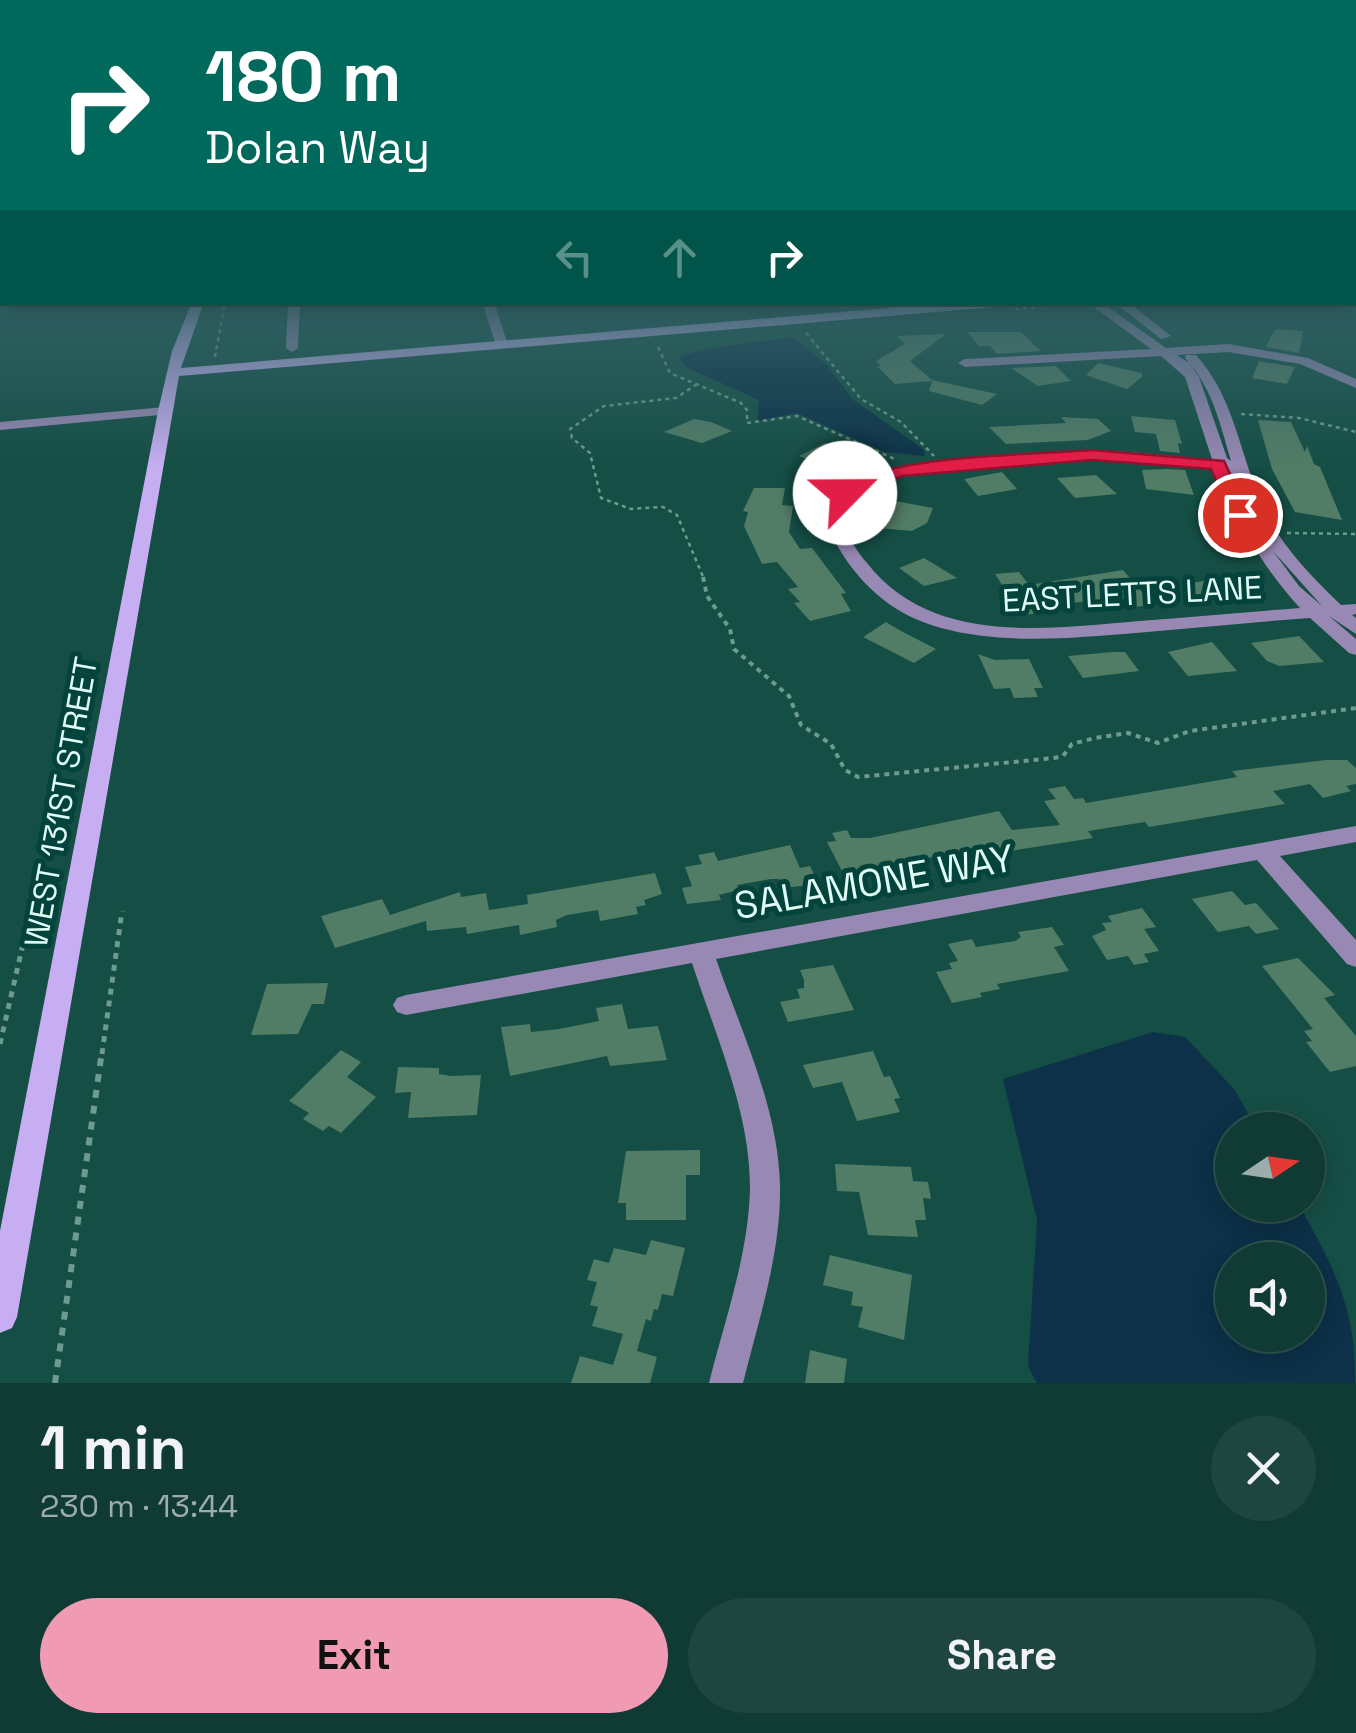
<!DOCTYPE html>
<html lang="en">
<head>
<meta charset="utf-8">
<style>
  body { margin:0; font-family:"Space Grotesk",sans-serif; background:#1e4540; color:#f1f3f6; height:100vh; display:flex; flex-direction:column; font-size:38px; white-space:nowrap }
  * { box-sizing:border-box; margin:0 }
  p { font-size:32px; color:#9cadac }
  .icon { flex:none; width:55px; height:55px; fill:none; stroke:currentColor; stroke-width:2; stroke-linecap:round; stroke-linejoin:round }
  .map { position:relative; height:1383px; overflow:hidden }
  .side { display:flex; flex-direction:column; background:#103a34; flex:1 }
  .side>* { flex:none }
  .banner { position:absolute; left:0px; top:0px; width:1358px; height:305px; box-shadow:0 5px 25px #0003,0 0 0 2px #30544f; background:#00695c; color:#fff; overflow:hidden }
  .needle { width:65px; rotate:77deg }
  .fabs { position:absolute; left:1215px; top:1112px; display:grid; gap:20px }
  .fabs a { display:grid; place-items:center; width:110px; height:110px; border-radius:50%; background:#103a34; box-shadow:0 5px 25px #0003,0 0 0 2px #30544f; font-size:50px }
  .pin { position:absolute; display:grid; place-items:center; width:85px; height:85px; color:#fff; margin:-42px; border:5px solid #fff; border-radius:50%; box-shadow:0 2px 10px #0007 }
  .me { position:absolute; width:110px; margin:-55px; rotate:67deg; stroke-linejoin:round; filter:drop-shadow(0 0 8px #0008) }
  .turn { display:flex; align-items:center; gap:35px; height:210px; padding:0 40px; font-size:45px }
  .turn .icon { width:130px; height:130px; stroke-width:2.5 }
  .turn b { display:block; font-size:70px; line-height:85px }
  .lanes { display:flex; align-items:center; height:95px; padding:0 40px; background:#0003; justify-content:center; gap:50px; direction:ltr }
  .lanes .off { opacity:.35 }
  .round { display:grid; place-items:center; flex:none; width:105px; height:105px; border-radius:52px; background:#1e4540 }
  .summary { display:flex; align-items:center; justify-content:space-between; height:170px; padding:0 40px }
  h1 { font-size:60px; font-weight:700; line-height:75px }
  .primary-button { display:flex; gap:20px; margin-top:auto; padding:20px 40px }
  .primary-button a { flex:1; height:115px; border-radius:60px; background:#f19ab3; color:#111; font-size:40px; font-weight:700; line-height:115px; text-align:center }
  .primary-button a+a { background:#1e4540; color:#f1f3f6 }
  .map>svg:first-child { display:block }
  .water { fill:#0c3148; fill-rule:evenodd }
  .building { fill:#517c66 }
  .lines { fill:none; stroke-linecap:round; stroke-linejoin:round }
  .path-far3 { stroke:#6d9a92; stroke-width:2.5; stroke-dasharray:4 4; stroke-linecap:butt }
  .path-far2 { stroke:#6d9a92; stroke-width:4; stroke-dasharray:5 5; stroke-linecap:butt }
  .path-far1 { stroke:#6d9a92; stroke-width:5; stroke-dasharray:6 6; stroke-linecap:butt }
  .path { stroke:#6d9a92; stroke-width:6; stroke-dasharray:8 8; stroke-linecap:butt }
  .street { fill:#9888b4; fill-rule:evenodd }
  .secondary { fill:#c7aef3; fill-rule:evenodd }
  .route { fill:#e11d48; stroke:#92132f; stroke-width:2.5 }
  .labels { text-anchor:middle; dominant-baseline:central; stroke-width:10; stroke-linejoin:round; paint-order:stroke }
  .street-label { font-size:32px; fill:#e0fcf6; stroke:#04433b }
  .near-street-label { font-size:38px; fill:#e0fcf6; stroke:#04433b }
</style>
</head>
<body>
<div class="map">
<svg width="1356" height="1383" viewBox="0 0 1356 1383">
  <rect width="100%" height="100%" fill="#154e45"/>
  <!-- water -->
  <g class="water">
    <path d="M793,337l35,29 24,33 71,50 2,7 -40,-4 -88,-39 -40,8 2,-21 -71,-32 -9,-11 26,-8z"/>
    <path d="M1153,1032l32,5 50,53 22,40h-25v75h67c35,63 57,102 56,178h-318l-9,-17 9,-146 -34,-141zM1232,1260h76v75h-76z"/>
  </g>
  <!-- building -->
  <g class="building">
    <path d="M1275,329l28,2 -4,22 -33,-6z"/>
    <path d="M967,332h54l20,19 -44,3 -7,-8h-11z"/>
    <path d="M946,334l-36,27 22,19 65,14 -15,11 -53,-14 3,-10 -37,3 -18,-18h4l-5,-5 29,-17 -8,-8z"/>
    <path d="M1259,361l36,6 -8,17 -35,-6z"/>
    <path d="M1098,363l44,10v4l-15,12 -41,-14z"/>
    <path d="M1056,366l15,15 -33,5 -27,-18z"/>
    <path d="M1131,416l44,4 7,24 -4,-1 2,10 -20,-2 -4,-17 -21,-2z"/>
    <path d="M1061,417l37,2 13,12 -23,9 -82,4 -17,-17 77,-4z"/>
    <path d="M694,419l17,3 21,9 -30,12 -38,-11z"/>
    <path d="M1258,420l33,2 14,30 2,-6 7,18 6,3 22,53 -47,-8 -23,-43z"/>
    <path d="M825,443l27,10 -26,13 -27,-10z"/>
    <path d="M1165,469l20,1 9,25 -48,-6 -4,-19z"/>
    <path d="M1002,472l15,17 -39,7 -14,-17z"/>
    <path d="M1096,475l21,19 -42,4 -18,-20z"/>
    <path d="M754,488h31l-3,17 11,1 -4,26 11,17 12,-1 34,45 -5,1 10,17 -41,10 -16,-18 6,-1 -12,-13 10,-2 -21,-25 -15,2 -18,-38 4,-14 -5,-1z"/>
    <path d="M890,500l43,8 -6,15 -15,8 -34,-3z"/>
    <path d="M924,558l33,20 -33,8 -25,-18z"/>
    <path d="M1123,570l30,35 -21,2 -8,-9 -87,8 5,7 -20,2 -27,-41 24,-2 10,13z"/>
    <path d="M1238,575l18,20 -55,5 -15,-16z"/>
    <path d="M886,622l15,9 35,18 -22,14 -51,-26z"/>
    <path d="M1299,636l25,26 -45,4 -12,-5 -16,-18z"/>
    <path d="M1212,642l25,29 -49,5 -20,-24z"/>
    <path d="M1113,652h12l14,19 -56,7 -15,-22z"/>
    <path d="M978,654l17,6 34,-1 14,29h-9l4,9 -24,1 -4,-10 -16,1z"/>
    <path d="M1326,760h21l9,8v16l-10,2 5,5 -28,7 -13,-14 -37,7 12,13 -136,23 -4,-5 -57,9 5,7 -90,14 -6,-8 -32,5 5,9 -33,4 -3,-5 -41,6 3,6 -32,7 -2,-5h-20l-15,-29 9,-1 -4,-8 15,-3 4,8h19l129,-27 13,19 48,-5 -16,-24 12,-2 -8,-10 17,-3 9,13 9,-1 3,5 151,-26 -5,-6z"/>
    <path d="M790,845l10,23 10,-2 9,18 -36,4 -4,-9h-8l-34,6 2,5 -20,5 2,5 -34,4 -5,-16 10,-2 -7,-19 17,-3 -4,-9 16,-3 4,9z"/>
    <path d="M655,873l7,21 -18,6 2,5 -10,2 2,7 -38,7 -2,-11 -31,5 -11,5 1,7 -37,8 -1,-10 -52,9 -1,-7 -39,4 -1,-10 -91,27 -14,-32 61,-17 8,16 70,-23 1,5 25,-4 3,17 39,-6 -1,-9z"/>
    <path d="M1232,891l13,14 11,-2 23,26 -23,5 -7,-8 -31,6 -26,-33z"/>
    <path d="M1142,908l14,19 -12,2 15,22 -15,3 5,8 -15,3 -6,-9 -21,4 -15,-24 14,-6 -4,-7 10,-1 -4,-6z"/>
    <path d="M1052,927l12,18 -10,2 15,24 -72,13 3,5 -20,4 2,4 -30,6 -16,-31 16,-3 -3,-6 9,-2 -10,-17 24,-5 4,8 39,-6 6,-4 -3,-5z"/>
    <path d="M1298,958l37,37 -11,3 32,38v30l-26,6 -24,-30 6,-1 -8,-10 9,-2 -51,-63z"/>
    <path d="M833,965l21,45 -66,12 -8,-20 20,-4 -3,-9 7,-1v-8l-4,-10z"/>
    <path d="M328,983l-4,21h-12l-14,30 -47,1 16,-51z"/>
    <path d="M622,1004l6,25 30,-3 9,34 -57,6 -3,-10 -97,20 -9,-49 29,-3 1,8 28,-3 40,-8 -3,-13z"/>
    <path d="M341,1050l20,12 -14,15 29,20 -35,36 -12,-7 -6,5 -20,-12 6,-6 -20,-12z"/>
    <path d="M873,1051l11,26 6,-1 10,22 -6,1 6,13 -43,9 -15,-39 -29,6 -10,-23z"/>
    <path d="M398,1067l41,1v6l12,2 30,-1 -4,40 -69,3 3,-26 -16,1z"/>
    <path d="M700,1150v25h-14v45h-60v-17h-8l8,-52z"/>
    <path d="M835,1164l76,3 2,14 15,1 3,17 -8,-1 3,22h-11l3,17 -50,-2 -9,-43 -22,-1z"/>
    <path d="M651,1240l34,8 -12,48 -11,-2 -4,16 -4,-1 -3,12 -5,-2 -9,32 20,6 -7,26h-79l9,-27 33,9 10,-31 -31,-8 6,-19 -8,-2 7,-23 -10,-2 7,-21 15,4 5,-15 32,7z"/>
    <path d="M830,1255l82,20 -8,65 -46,-13 5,-20 -12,-2 2,-13 -30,-7z"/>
    <path d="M810,1350l37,9 -3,24h-39z"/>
  </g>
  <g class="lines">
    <!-- path-far3 -->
    <g class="path-far3">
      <path d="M1015,309l66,-6"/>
      <path d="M806,333l55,66 40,23 33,34"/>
      <path d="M658,347l12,26 71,30 6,7v13l50,-7 100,44"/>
      <path d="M215,357l10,-55"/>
      <path d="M697,384l-21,14 -72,8 -34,23 2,9 18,15 11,45 30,11 32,-2 14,8 27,64"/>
      <path d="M1241,414l58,4 57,14"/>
      <path d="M1287,533l69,1"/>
    </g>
    <!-- path-far2 -->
    <path class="path-far2" d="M703,577l4,19 23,33 4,20 55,47 12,29 30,19 14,26 13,7 196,-19 9,-2 9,-12 23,-6 33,-5 30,10 32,-12 166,-23"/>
    <!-- path-far1 -->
    <g class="path-far1">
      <path d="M0,1044l27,-117"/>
      <path d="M102,1054l20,-143"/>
    </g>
    <!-- path -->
    <path class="path" d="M55,1383l47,-332"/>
    <!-- street -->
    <g class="street">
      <path d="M288,302h12l-2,46 -6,4 -6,-4z"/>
      <path d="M482,302h12l14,43 -2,3 -10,-3z"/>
      <path d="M1087,302h14l65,46 62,-4 80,14 48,21v9l-56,-24 -72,-12 -51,3 12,8 -4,-5 1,-3h10c40,44 44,103 68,154 17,37 48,68 77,96l15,-1v10l-4,1 4,3v16l-27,-18 27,23v16l-7,-2 -39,-35c-58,4 -116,10 -174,15 -65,5 -131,12 -195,-5 -44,-12 -76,-38 -100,-76 -12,-20 -20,-43 -2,-62 27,-27 208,-39 252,-39 40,-1 81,6 121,8l-27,-82 -24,-21 -196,11 -7,-4 7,-4 186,-10zM1189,363c24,27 32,64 42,98l-4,-3 -28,-81zM1092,460l124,9c20,51 46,98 84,139 -54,4 -107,9 -161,13 -93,8 -207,25 -272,-58 -11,-13 -23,-30 -23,-48 -1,-28 37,-34 58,-39zM1273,551l49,55 -23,-20z"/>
      <path d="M1114,302h14l43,34 -10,3z"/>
      <path d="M165,407l7,4 -2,3 -170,16v-8z"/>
      <path d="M1356,826v16l-76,14 76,84v27l-9,-3 -90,-104 -541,99c25,72 63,150 64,228 1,66 -21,132 -37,196h-34c16,-64 40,-130 41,-196 0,-76 -35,-153 -58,-224l-286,52 -9,-3 -4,-7 4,-7 9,-3z"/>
    </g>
    <!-- secondary -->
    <path class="secondary" d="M192,302h12l-23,66 777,-66h54l-6,4 -827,70 -162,941 -5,11 -12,5v-102l158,-820 14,-60z"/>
  </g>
  <!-- sky -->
  <linearGradient id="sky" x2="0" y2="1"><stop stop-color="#0c2b26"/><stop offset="0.59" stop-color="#356368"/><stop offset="1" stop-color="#356368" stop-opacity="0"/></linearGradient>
  <rect width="1356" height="469" fill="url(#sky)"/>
  <!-- route -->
  <path class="route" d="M1092,450l132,11 25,54 -16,4 -22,-50 -119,-9 -190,16 -51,21 -15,-4c40,-39 197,-38 256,-43z"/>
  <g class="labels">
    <!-- street labels -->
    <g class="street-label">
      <text transform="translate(1132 594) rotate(-3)">EAST LETTS LANE</text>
      <text transform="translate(61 802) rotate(-80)">WEST 131ST STREET</text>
    </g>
    <!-- near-street labels -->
    <g class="near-street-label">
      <text transform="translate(874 882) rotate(-10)">SALAMONE WAY</text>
    </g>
  </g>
</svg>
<div class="fabs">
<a><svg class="needle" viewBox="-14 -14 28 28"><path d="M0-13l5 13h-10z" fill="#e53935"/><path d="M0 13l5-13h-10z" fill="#9cadac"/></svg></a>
<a><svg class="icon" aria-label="sound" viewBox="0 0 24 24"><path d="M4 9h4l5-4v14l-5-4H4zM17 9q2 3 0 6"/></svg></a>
</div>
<div class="pin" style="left:1240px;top:515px;background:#d93025"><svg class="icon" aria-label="arrive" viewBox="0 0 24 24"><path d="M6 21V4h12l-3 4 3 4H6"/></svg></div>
<svg class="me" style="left:845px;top:493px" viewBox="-20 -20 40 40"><circle r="19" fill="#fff"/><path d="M0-13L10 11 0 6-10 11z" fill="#e11d48"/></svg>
<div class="banner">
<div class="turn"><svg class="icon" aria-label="right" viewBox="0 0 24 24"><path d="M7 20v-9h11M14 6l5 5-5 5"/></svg><div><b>180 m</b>Dolan Way</div></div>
<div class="lanes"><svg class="icon off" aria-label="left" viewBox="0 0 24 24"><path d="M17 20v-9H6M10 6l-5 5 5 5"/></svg><svg class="icon off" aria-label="ahead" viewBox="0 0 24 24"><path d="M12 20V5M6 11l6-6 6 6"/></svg><svg class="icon" aria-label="right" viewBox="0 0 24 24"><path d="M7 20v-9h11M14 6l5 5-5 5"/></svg></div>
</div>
</div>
<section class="side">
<div class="summary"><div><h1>1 min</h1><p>230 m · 13:44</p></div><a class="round"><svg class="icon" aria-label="close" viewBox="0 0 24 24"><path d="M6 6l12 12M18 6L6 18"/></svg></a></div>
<div class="primary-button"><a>Exit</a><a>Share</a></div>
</section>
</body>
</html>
